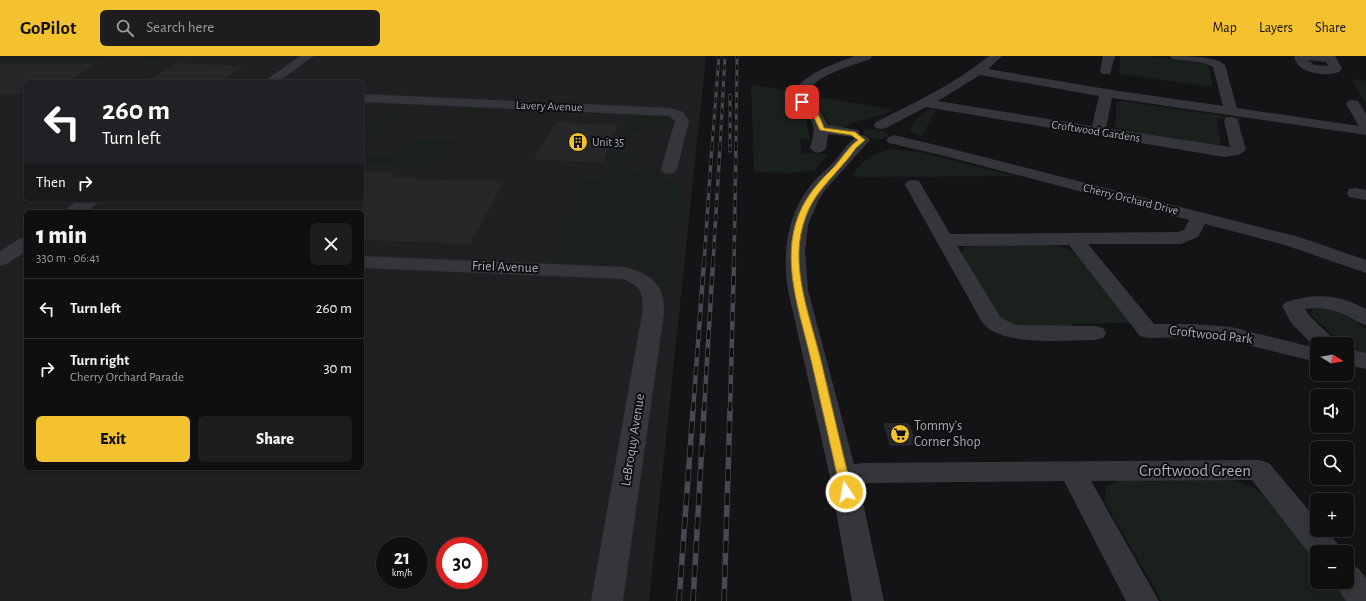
<!DOCTYPE html>
<html lang="en">
<head>
<meta charset="utf-8">
<style>
  body { margin:0; font-family:"Alegreya Sans",sans-serif; background:#1d1d1e; color:#f1f3f6; height:100vh; display:flex; flex-direction:column; font-size:15px; white-space:nowrap }
  * { box-sizing:border-box; margin:0 }
  p { font-size:13px; color:#9b9c9f }
  .icon { flex:none; width:22px; height:22px; fill:none; stroke:currentColor; stroke-width:2; stroke-linecap:round; stroke-linejoin:round }
  .map { position:relative; flex:1; overflow:hidden }
  .details { position:absolute; left:24px; top:154px; width:340px; height:260px; display:flex; flex-direction:column; background:#0f0f10; border-radius:6px; box-shadow:0 2px 6px #0003,0 0 0 1px #2f2f30 }
  .details>* { flex:none }
  .top-card { position:absolute; left:24px; top:24px; width:340px; height:122px; border-radius:6px; box-shadow:0 2px 6px #0003,0 0 0 1px #2f2f30; background:#202124; color:#fff; overflow:hidden }
  .needle { width:26px; rotate:101deg }
  .controls { position:absolute; left:1310px; top:281px; display:grid; gap:8px }
  .controls a { display:grid; place-items:center; width:44px; height:44px; border-radius:6px; background:#0f0f10; box-shadow:0 2px 6px #0003,0 0 0 1px #2f2f30; font-size:20px }
  .speed { position:absolute; left:376px; top:481px; display:flex; gap:8px; font-size:20px; font-weight:700; text-align:center }
  .speed>* { display:grid; place-content:center; width:52px; height:52px; border-radius:50%; background:#0f0f10; box-shadow:0 2px 6px #0003,0 0 0 1px #2f2f30; line-height:1 }
  .speed small { font-size:10px; font-weight:400 }
  .speed .limit { border:6px solid #d22; background:#fff; color:#111 }
  .pin { position:absolute; display:grid; place-items:center; width:34px; height:34px; color:#fff; margin:-17px; border-radius:8px; box-shadow:0 2px 6px #0006 }
  .me { position:absolute; width:44px; margin:-22px; rotate:349deg; stroke-linejoin:round; filter:drop-shadow(0 0 3px #0008) }
  .turn { display:flex; align-items:center; gap:14px; height:84px; padding:0 12px; font-size:18px }
  .turn .icon { width:52px; height:52px; stroke-width:2.5 }
  .turn b { display:block; font-size:28px; line-height:34px }
  .then { display:flex; align-items:center; height:38px; padding:0 12px; background:#0003; gap:8px; font-size:15px }
  .round { display:grid; place-items:center; flex:none; width:42px; height:42px; border-radius:6px; background:#1d1d1e }
  .headline { display:flex; align-items:center; justify-content:space-between; height:68px; padding:0 12px }
  h1 { font-size:24px; font-weight:800; line-height:30px }
  .cta { display:flex; gap:8px; margin-top:auto; padding:8px 12px }
  .cta a { flex:1; height:46px; border-radius:6px; background:#f4c22f; color:#111; font-size:16px; font-weight:800; line-height:46px; text-align:center }
  .cta a+a { background:#1d1d1e; color:#f1f3f6 }
  ul { padding:0; list-style:none }
  li { display:flex; align-items:center; gap:12px; height:60px; padding:0 12px; border-top:1px solid #2f2f30 }
  li div { flex:1 }
  li b { display:block; font-size:15px }
  li em { font-style:normal }
  header { display:flex; align-items:center; gap:24px; box-sizing:border-box; height:56px; padding:0 20px; background:#f4c22f; color:#111 }
  header strong { font-size:19px }
  nav { display:flex; gap:22px; margin-inline-start:auto; font-size:14px }
  .search { width:280px; height:36px; background:#1d1d1e; display:flex; align-items:center; gap:10px; box-sizing:border-box; padding:0 14px; border-radius:6px; color:#9b9c9f; font-size:15px }
  .map>svg:first-child { display:block }
  .built { fill:#202023; fill-rule:evenodd }
  .green { fill:#1a211c }
  .building { fill:#27272a }
  .lines { fill:none; stroke-linecap:round; stroke-linejoin:round }
  .minor { fill:#35363b; fill-rule:evenodd }
  .rail-far3-casing { stroke:#484950; stroke-width:3 }
  .rail-far2-casing { stroke:#484950; stroke-width:3.5 }
  .rail-far1-casing { stroke:#484950; stroke-width:4.5 }
  .rail-casing { stroke:#484950; stroke-width:5.5 }
  .rail-far3 { stroke:#0f0f11; stroke-width:2; stroke-dasharray:5.5; stroke-linecap:butt }
  .rail-far2 { stroke:#0f0f11; stroke-width:2.5; stroke-dasharray:7; stroke-linecap:butt }
  .rail-far1 { stroke:#0f0f11; stroke-width:3; stroke-dasharray:9; stroke-linecap:butt }
  .rail { stroke:#0f0f11; stroke-width:4; stroke-dasharray:12; stroke-linecap:butt }
  .route { fill:#f4c22f; stroke:#9f7e1f }
  .labels { text-anchor:middle; dominant-baseline:central; stroke-width:4; stroke-linejoin:round; paint-order:stroke }
  .far-street-label { font-size:12px; fill:#a6aab7; stroke:#0f0f11 }
  .far-poi-label { font-size:12px; fill:#a6aab7; stroke:#0f0f11; text-anchor:start }
  .street-label { font-size:14px; fill:#a6aab7; stroke:#0f0f11 }
  .poi-label { font-size:14px; fill:#a6aab7; stroke:#0f0f11; text-anchor:start }
  .near-street-label { font-size:17px; fill:#a6aab7; stroke:#0f0f11 }
</style>
</head>
<body>
<header>
<strong>GoPilot</strong>
<div class="search"><svg class="icon" aria-label="search" viewBox="0 0 24 24"><circle cx="10" cy="10" r="6"/><path d="M15 15l6 6"/></svg>Search here</div>
<nav><a>Map</a><a>Layers</a><a>Share</a></nav>
</header>
<div class="map">
<svg width="1366" height="545" viewBox="0 0 1366 545">
  <rect width="100%" height="100%" fill="#141416"/>
  <!-- built -->
  <path class="built" d="M0,0h706l-57,545h-649zM26,26h336v118h-336zM26,156h336v256h-336zM385,490h34v34h-34zM445,490h34v34h-34z"/>
  <!-- green -->
  <g class="green">
    <path d="M0,0h169l-6,3 -53,-2 -5,3h-105z"/>
    <path d="M1120,0h31l55,8 3,3 4,20 -93,-13z"/>
    <path d="M1352,23l14,2v23z"/>
    <path d="M751,28l37,7 -2,6 19,19 5,24 -10,-1 2,14 27,1 -14,16 -25,3 -36,-1z"/>
    <path d="M809,39l85,15 -11,5 -32,8 -8,5 -12,-2 -9,-14 -16,-15z"/>
    <path d="M1122,45l118,17 1,3 -24,-3 4,24 -2,3h-8l-89,-14 -7,-5 2,-24z"/>
    <path d="M396,49l9,1 -43,43v-14z"/>
    <path d="M465,50l19,1 -24,30 -6,-1 19,-22 -16,-2 2,-4z"/>
    <path d="M933,52l3,2 -14,26 -9,-3 -3,-4c5,-11 12,-16 23,-21z"/>
    <path d="M630,57l35,2 9,6 -1,5h-28l-3,7h-10l-10,21 12,1 -3,7h-11l-3,7 20,2 23,-1 1,8 7,1 14,7 -12,78 -3,30 -11,-18 -23,-10 -81,-3 -1,-2 33,-82 18,1 4,-5h-1z"/>
    <path d="M876,73l7,1 6,5 -1,2c-8,4 -19,3 -25,-4l2,-3z"/>
    <path d="M417,83l40,2 -20,26 -75,-3v-9l26,2 14,-15h11z"/>
    <path d="M894,93l26,3 94,24 -153,1 -9,-2c9,-14 26,-25 42,-26z"/>
    <path d="M978,188c33,0 70,-6 100,10l54,69 -59,1 -3,2 -49,2 -16,-6 -10,-8 -34,-59 3,-8z"/>
    <path d="M1315,252c22,-1 34,8 51,21v25l-18,-6 -1,-4 -5,-1 -30,-27 -2,-3z"/>
    <path d="M1225,422l26,8 23,17 43,55v24h17h-2l14,19h-184l-58,-100 3,-15 14,-7z"/>
  </g>
  <!-- building -->
  <g class="building">
    <path d="M178,7l67,3 -26,16h-76z"/>
    <path d="M0,8h97l-31,18h-40v12h-26z"/>
    <path d="M556,66l62,3 -16,38 -68,-4z"/>
    <path d="M362,115l32,1 -4,6 114,3 -34,63 -108,-4z"/>
    <path d="M883,367h26l8,22 -27,1z"/>
  </g>
  <g class="lines">
    <!-- minor -->
    <g class="minor">
      <path d="M300,0h14l-36,26h-15z"/>
      <path d="M855,0h17l-2,3c-22,9 -54,14 -66,38l16,14 8,14 30,5 2,3 -2,3 -5,1 -25,-3 -2,14 -3,3 -5,2 -5,-2 -3,-3c11,-32 -5,-29 -20,-51 14,-25 40,-31 65,-41z"/>
      <path d="M989,0h13l-14,13 118,20 117,17 -10,-39 -9,-4 -32,-4 -2,-3c14,0 47,0 55,9l12,43 122,18 -13,-22 2,-3 5,-1 5,1 8,13v21l-254,-37 -6,30 124,19 -6,-26 2,-3 5,-1 5,1 2,3 8,29 -7,5 -15,2 -298,-50 -40,21 -5,1 -5,-1 -2,-3 2,-3c39,-20 79,-38 113,-66zM980,19l119,21 -7,30 -154,-25z"/>
      <path d="M1103,0h12l-5,18h-8l-2,-3z"/>
      <path d="M1295,0h40l7,13c-6,9 -32,5 -40,-1 -4,-2 -6,-6 -8,-10zM1307,4l19,2 2,4 -13,-1z"/>
      <path d="M362,38l309,14 12,4 6,9 -12,48 -2,3 -6,2 -6,-2 -2,-3 14,-48 -6,-5 -307,-14z"/>
      <path d="M862,79l5,2 3,3 -45,50 -7,11 -10,24 -3,26 3,39 46,174 10,-1 395,-3 10,3 48,57v10h9l11,13 4,9h-24v10l-2,-1 -63,-81 -161,1 68,120h-33l-62,-120 -200,2 -5,1 25,117h-32l-22,-124 -42,-187c-6,-37 -1,-74 22,-104 7,-9 16,-16 24,-24 9,-10 14,-23 28,-27z"/>
      <path d="M894,79l58,14 347,88 67,23v13l-81,-28 -80,-21 -7,13 -17,7h-93l66,80h42l35,3 85,21 -24,-24 -10,-18 4,-4c29,-9 52,-8 80,7v16c-7,-2 -11,-5 -17,-8 -15,-8 -28,-10 -44,-8 8,14 24,22 32,35h-20v18l-86,-21 -35,-4 -48,1 -8,-2 -71,-91 -112,1 44,72 15,7 79,1 8,2 3,5 -3,5 -8,2c-28,0 -96,7 -113,-18l-77,-137 2,-4 6,-1 6,1 31,53 228,-2 6,-2 5,-10 -244,-64 -56,-13 -3,-3 3,-3z"/>
      <path d="M1355,132l11,2v10l-17,-3 -2,-4 2,-4z"/>
      <path d="M79,144h21c-9,13 -22,12 -36,12l3,-4z"/>
      <path d="M26,181v14l-19,13 -7,2v-15l19,-12z"/>
      <path d="M362,200l263,11c27,7 40,18 39,47l-41,287h-32l51,-287c2,-20 0,-28 -20,-35l-260,-11z"/>
      <path d="M1347,293l19,4v16l-19,-4z"/>
      <path d="M1347,508l11,4 8,10v23h-20l-13,-19h14z"/>
    </g>
    <defs>
      <g id="rail-far3">
        <path d="M730,39v52"/>
        <path d="M712,91l7,-91"/>
        <path d="M720,91l5,-91"/>
        <path d="M736,91l1,-91"/>
      </g>
      <g id="rail-far2">
        <path d="M730,90v5"/>
        <path d="M704,207l8,-117"/>
        <path d="M713,207l7,-117"/>
        <path d="M734,207l2,-117"/>
      </g>
      <g id="rail-far1">
        <path d="M693,355l11,-149"/>
        <path d="M704,355l9,-149"/>
        <path d="M730,355l4,-149"/>
      </g>
      <g id="rail">
        <path d="M679,545l14,-191"/>
        <path d="M693,545l11,-191"/>
        <path d="M724,545l6,-191"/>
      </g>
    </defs>
    <!-- rail-far3 casing -->
    <use href="#rail-far3" class="rail-far3-casing"/>
    <!-- rail-far2 casing -->
    <use href="#rail-far2" class="rail-far2-casing"/>
    <!-- rail-far1 casing -->
    <use href="#rail-far1" class="rail-far1-casing"/>
    <!-- rail casing -->
    <use href="#rail" class="rail-casing"/>
    <!-- rail-far3 -->
    <use href="#rail-far3" class="rail-far3"/>
    <!-- rail-far2 -->
    <use href="#rail-far2" class="rail-far2"/>
    <!-- rail-far1 -->
    <use href="#rail-far1" class="rail-far1"/>
    <!-- rail -->
    <use href="#rail" class="rail"/>
  </g>
  <!-- route -->
  <path class="route" d="M800,45c12,0 21,17 24,27l31,4 10,8c-3,3 -6,5 -9,8 -4,5 -7,10 -11,14 -15,18 -31,32 -39,54 -19,49 5,101 16,149 10,42 20,85 30,127l-1,3 -5,2 -4,-2 -1,-3c-10,-43 -19,-85 -29,-128 -12,-54 -38,-115 -4,-167 7,-11 15,-19 24,-28 9,-9 16,-22 26,-29l-7,-5 -31,-5c-7,-14 -7,-17 -20,-27z"/>
  <!-- icons -->
  <defs>
    <symbol id="building-disc" viewBox="-11 -11 22 22"><circle r="9.5" fill="#f4c22f" stroke="#0f0f11"/><path d="M-4-6H4V6H1V3H-1V6H-4ZM-2.5-4.3h1.7v1.8h-1.7ZM.8-4.3h1.7v1.8H.8ZM-2.5-1h1.7V.8h-1.7ZM.8-1h1.7V.8H.8Z" fill="#111"/></symbol>
    <symbol id="supermarket-disc" viewBox="-11 -11 22 22"><circle r="9.5" fill="#f4c22f" stroke="#0f0f11"/><path d="M-6-5.5h2.5l.6 2H6L4.5 2H-2.5L-4.4-4H-6ZM-1.5 3.2a1.3 1.3 0 1 0 .1 0ZM3 3.2a1.3 1.3 0 1 0 .1 0Z" fill="#111"/></symbol>
  </defs>
  <g fill-rule="evenodd">
    <use href="#building-disc" x="567" y="75" width="22" height="22"/>
    <use href="#supermarket-disc" x="889" y="367" width="22" height="22"/>
  </g>
  <g class="labels">
    <!-- far-street labels -->
    <g class="far-street-label">
      <text transform="translate(549 50) rotate(2)">Lavery Avenue</text>
      <text transform="translate(1096 75) rotate(9)">Croftwood Gardens</text>
      <text transform="translate(1131 143) rotate(14)">Cherry Orchard Drive</text>
    </g>
    <!-- far-poi labels -->
    <g class="far-poi-label">
      <text x="592" y="86">Unit 35</text>
    </g>
    <!-- street labels -->
    <g class="street-label">
      <text transform="translate(505 211) rotate(2)">Friel Avenue</text>
      <text transform="translate(1211 279) rotate(6)">Croftwood Park</text>
      <text transform="translate(633 384) rotate(-81)">LeBroquy Avenue</text>
    </g>
    <!-- poi labels -->
    <g class="poi-label">
      <text x="914" y="370">Tommy's<tspan x="914" dy="16">Corner Shop</tspan></text>
    </g>
    <!-- near-street labels -->
    <g class="near-street-label">
      <text x="1195" y="414">Croftwood Green</text>
    </g>
  </g>
</svg>
<div class="controls">
<a><svg class="needle" viewBox="-14 -14 28 28"><path d="M0-13l5 13h-10z" fill="#e53935"/><path d="M0 13l5-13h-10z" fill="#9b9c9f"/></svg></a>
<a><svg class="icon" aria-label="sound" viewBox="0 0 24 24"><path d="M4 9h4l5-4v14l-5-4H4zM17 9q2 3 0 6"/></svg></a>
<a><svg class="icon" aria-label="search" viewBox="0 0 24 24"><circle cx="10" cy="10" r="6"/><path d="M15 15l6 6"/></svg></a>
<a>+</a>
<a>−</a>
</div>
<div class="speed"><div>21<small>km/h</small></div><div class="limit">30</div></div>
<div class="pin" style="left:802px;top:46px;background:#d93025"><svg class="icon" aria-label="arrive" viewBox="0 0 24 24"><path d="M6 21V4h12l-3 4 3 4H6"/></svg></div>
<svg class="me" style="left:846px;top:436px" viewBox="-20 -20 40 40"><circle r="17" fill="#f4c22f" stroke="#fff" stroke-width="3"/><path d="M0-11L8 9 0 5-8 9z" fill="#fff"/></svg>
<div class="top-card">
<div class="turn"><svg class="icon" aria-label="left" viewBox="0 0 24 24"><path d="M17 20v-9H6M10 6l-5 5 5 5"/></svg><div><b>260 m</b>Turn left</div></div>
<div class="then">Then<svg class="icon" aria-label="right" viewBox="0 0 24 24"><path d="M7 20v-9h11M14 6l5 5-5 5"/></svg></div>
</div>
<section class="details">
<div class="headline"><div><h1>1 min</h1><p>330 m · 06:41</p></div><a class="round"><svg class="icon" aria-label="close" viewBox="0 0 24 24"><path d="M6 6l12 12M18 6L6 18"/></svg></a></div>
<ul>
<li><svg class="icon" aria-label="left" viewBox="0 0 24 24"><path d="M17 20v-9H6M10 6l-5 5 5 5"/></svg><div><b>Turn left</b></div><em>260 m</em></li>
<li><svg class="icon" aria-label="right" viewBox="0 0 24 24"><path d="M7 20v-9h11M14 6l5 5-5 5"/></svg><div><b>Turn right</b><p>Cherry Orchard Parade</p></div><em>30 m</em></li>
</ul>
<div class="cta"><a>Exit</a><a>Share</a></div>
</section>
</div>
</body>
</html>
